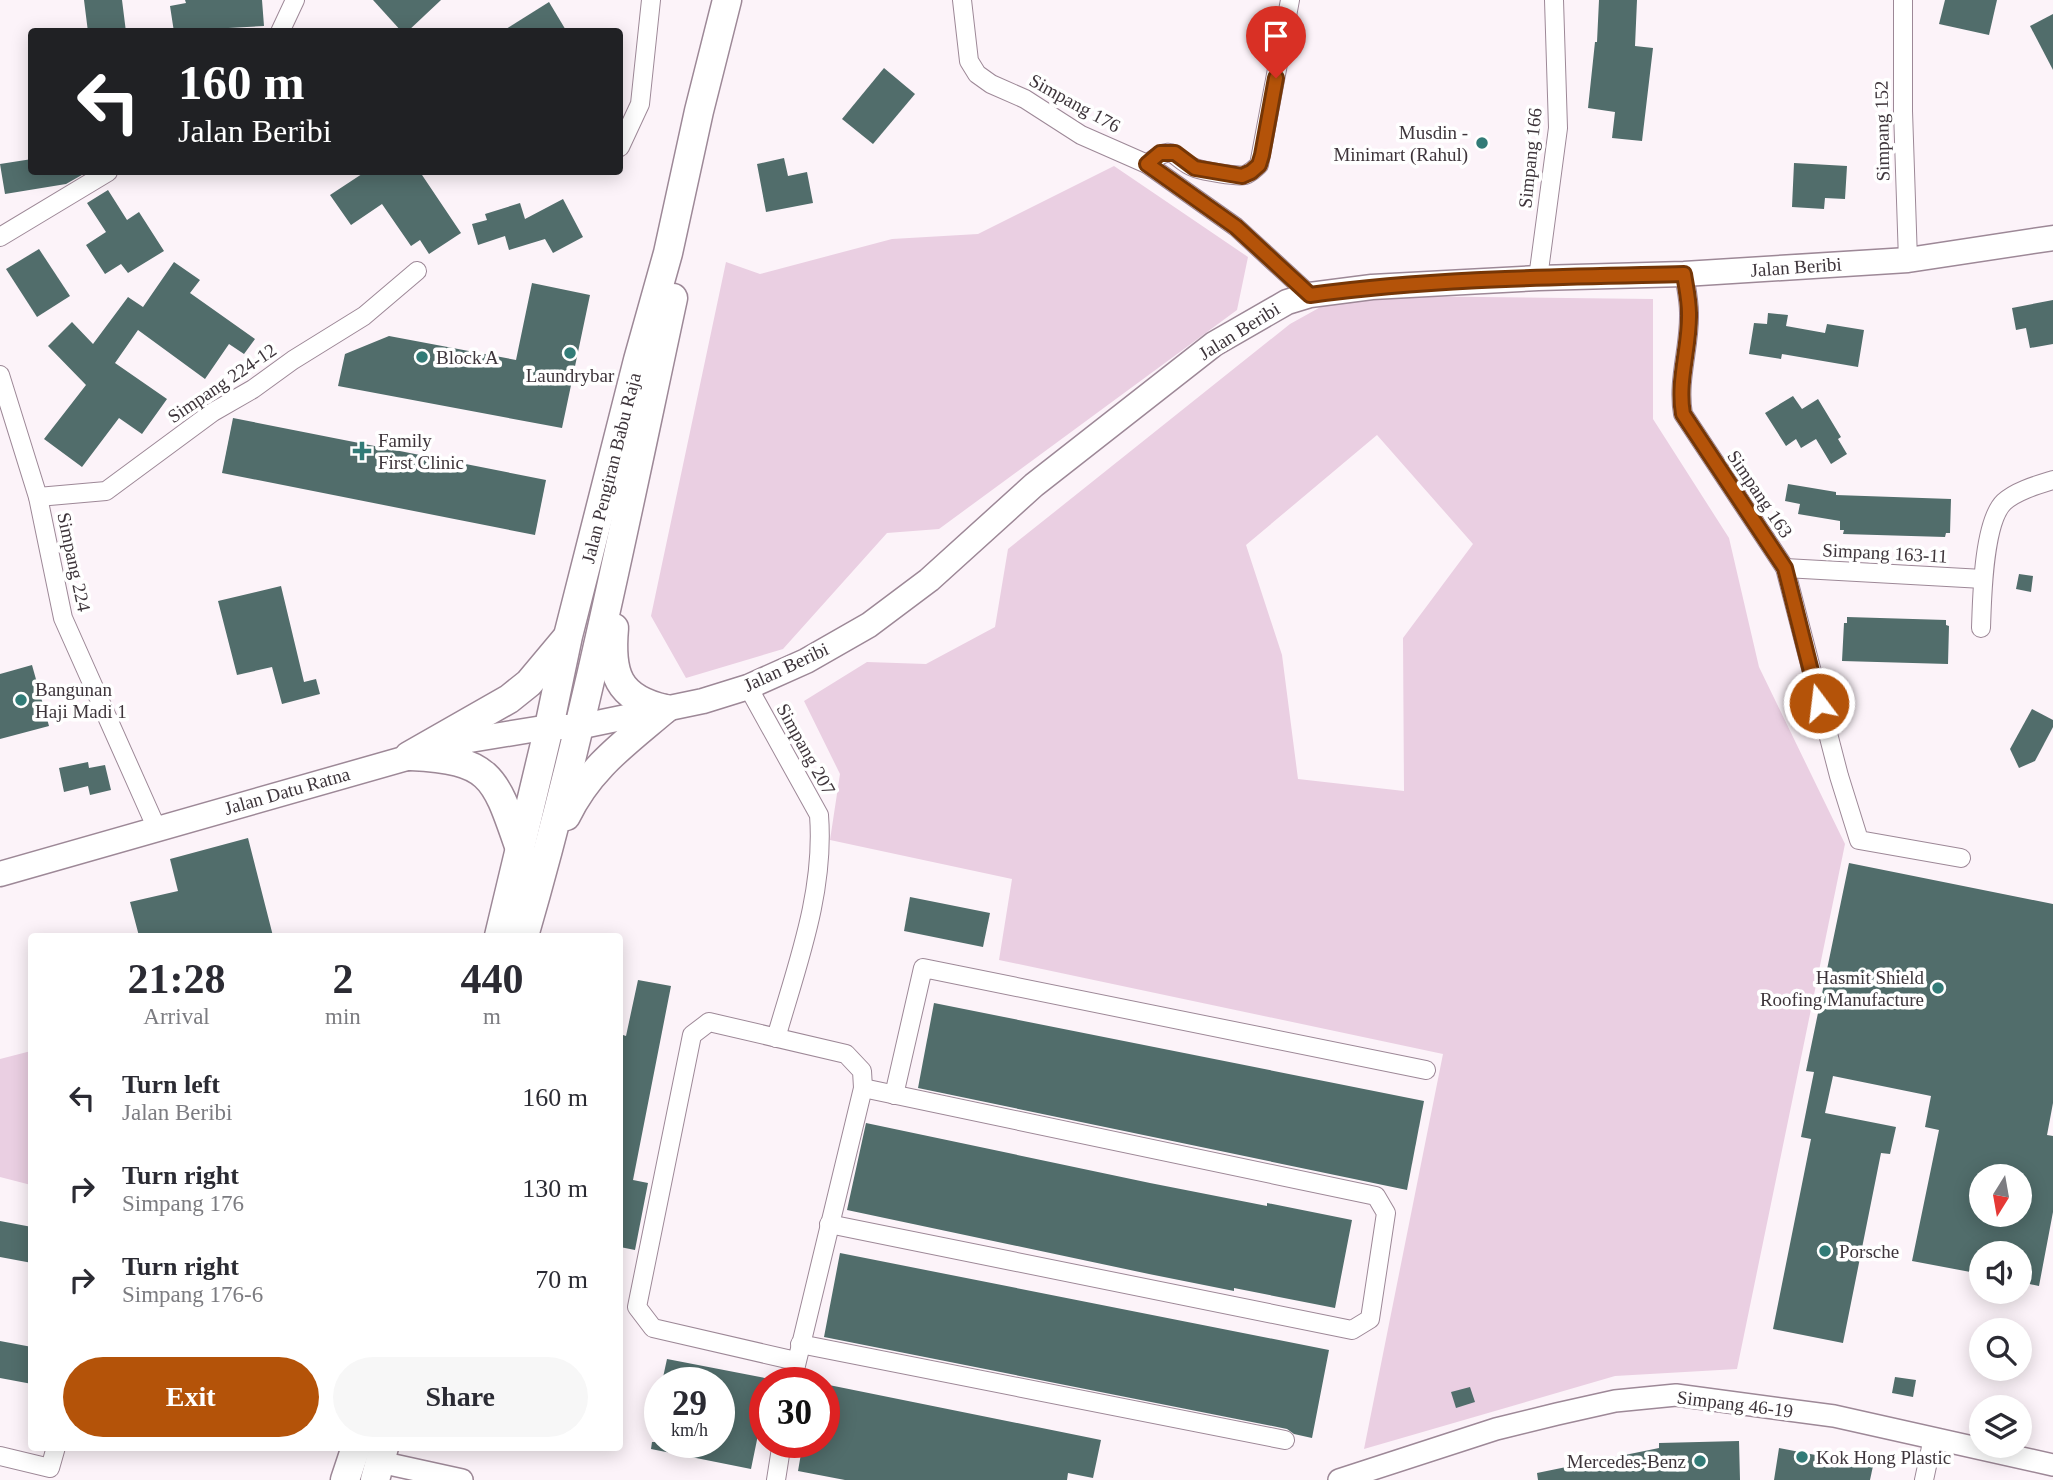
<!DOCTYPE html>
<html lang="en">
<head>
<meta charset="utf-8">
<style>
  body { margin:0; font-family:Georgia,serif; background:#f7f7f7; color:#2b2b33; height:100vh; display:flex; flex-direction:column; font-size:26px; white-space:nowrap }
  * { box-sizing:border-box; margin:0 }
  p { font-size:23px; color:#7c7c81 }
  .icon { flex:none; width:38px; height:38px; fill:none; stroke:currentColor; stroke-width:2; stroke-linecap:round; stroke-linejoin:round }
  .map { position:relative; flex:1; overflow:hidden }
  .panel { position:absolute; left:28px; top:933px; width:595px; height:518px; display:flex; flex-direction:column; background:#fff; border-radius:7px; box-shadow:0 4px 18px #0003 }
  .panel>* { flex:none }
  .hud { position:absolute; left:28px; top:28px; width:595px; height:147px; border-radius:7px; box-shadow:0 4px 18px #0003; background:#202124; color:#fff; overflow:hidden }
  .needle { width:46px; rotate:191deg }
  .fabs { position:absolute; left:1969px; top:1164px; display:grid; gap:14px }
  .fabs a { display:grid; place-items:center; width:63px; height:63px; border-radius:50%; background:#fff; box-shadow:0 4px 18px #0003; font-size:35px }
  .speed { position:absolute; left:644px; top:1367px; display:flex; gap:14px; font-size:35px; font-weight:700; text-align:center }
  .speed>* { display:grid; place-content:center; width:91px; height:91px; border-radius:50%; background:#fff; box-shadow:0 4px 18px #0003; line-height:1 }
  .speed small { font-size:18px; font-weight:400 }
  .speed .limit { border:10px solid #d22; background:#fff; color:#111 }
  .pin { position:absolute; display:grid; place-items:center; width:60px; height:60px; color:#fff; margin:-72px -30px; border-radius:50% 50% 50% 0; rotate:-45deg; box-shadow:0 0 7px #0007 }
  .pin .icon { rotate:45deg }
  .me { position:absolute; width:77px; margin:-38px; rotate:345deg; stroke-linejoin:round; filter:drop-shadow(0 0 5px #0008) }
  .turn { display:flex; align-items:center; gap:24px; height:147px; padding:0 35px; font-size:32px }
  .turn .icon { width:91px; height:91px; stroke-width:2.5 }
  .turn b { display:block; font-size:49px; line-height:60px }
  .eta { display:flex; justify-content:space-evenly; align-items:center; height:119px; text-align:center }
  .eta b { font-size:42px; font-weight:600; line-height:49px }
  .primary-button { display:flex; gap:14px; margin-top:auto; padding:14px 35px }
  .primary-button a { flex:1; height:80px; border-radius:42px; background:#b45309; color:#fff; font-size:28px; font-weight:600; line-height:80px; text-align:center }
  .primary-button a+a { background:#f7f7f7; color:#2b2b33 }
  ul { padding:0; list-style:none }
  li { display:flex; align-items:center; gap:21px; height:91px; padding:0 35px }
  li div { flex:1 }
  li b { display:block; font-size:26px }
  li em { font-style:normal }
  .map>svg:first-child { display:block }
  .green { fill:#eacfe2; fill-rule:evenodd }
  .building { fill:#516d6b; fill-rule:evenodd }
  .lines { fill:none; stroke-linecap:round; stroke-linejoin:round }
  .minor-casing { stroke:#9d8897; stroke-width:20 }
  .tertiary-casing { stroke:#9d8897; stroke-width:24 }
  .secondary-casing { stroke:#9d8897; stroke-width:27 }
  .primary-casing { stroke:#9d8897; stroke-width:31 }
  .minor { stroke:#fff; stroke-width:18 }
  .tertiary { stroke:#fff; stroke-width:21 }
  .secondary { stroke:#fff; stroke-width:24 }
  .primary { stroke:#fff; stroke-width:28 }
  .route-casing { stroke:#753606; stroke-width:18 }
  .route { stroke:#b45309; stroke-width:12 }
  .poi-dot { fill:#327b77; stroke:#fff; stroke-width:2.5 }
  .labels { text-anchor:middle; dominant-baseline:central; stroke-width:7; stroke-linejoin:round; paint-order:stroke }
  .street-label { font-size:19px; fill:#3e353b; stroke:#fff }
  .poi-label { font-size:19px; fill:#3e353b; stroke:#fff; text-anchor:start }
</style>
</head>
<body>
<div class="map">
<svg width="2053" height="1480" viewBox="0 0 2053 1480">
  <rect width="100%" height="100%" fill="#fcf3f9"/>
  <!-- green -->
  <g class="green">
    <path d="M1114,166l134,91 -11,53 -298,219 -52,4 -104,116 -97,29 -35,-62 75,-354 34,12 132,-35 86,-5z"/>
    <path d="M1391,296l262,3v120l76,119 30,129 86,177 -108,525 -122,7 -251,73 79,-395 -444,-94 13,-81 -182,-39 10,-66 -36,-73 63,-39 59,2 69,-37 13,-78 282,-225 36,-20zM1377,435l96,109 -70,94 1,153 -106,-12 -16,-124 -36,-110z"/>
    <path d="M31,1051h1l-1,134 -31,-8v-118z"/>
  </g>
  <!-- building -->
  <g class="building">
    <path d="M84,0h38l4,32h-38z"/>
    <path d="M185,0h77l2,26 -54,3 1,3h-37l-4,-26 16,-3z"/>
    <path d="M373,0h68l-34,32h-5z"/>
    <path d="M1599,0h38l-2,46 18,2 -11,93 -30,-3 3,-26 -27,-4 7,-66h2z"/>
    <path d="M1945,0h52l-8,35 -50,-11z"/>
    <path d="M549,2l18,30h-66z"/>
    <path d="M2053,14v56l-23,-44z"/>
    <path d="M884,68l31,26 -42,50 -31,-25z"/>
    <path d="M784,158l4,18 19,-4 6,31 -47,9 -9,-48z"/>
    <path d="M32,159v13h55l-21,12 -61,10 -5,-30z"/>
    <path d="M1794,163l53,3 -2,33 -20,-1 -1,11 -32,-2z"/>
    <path d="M365,172h55l41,61 -32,21 -9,-14 -9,6 -29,-42 -31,21 -21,-30z"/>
    <path d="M108,190l19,30 12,-8 25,39 -36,22 -7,-9 -16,10 -19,-29 20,-13 -19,-29z"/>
    <path d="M563,199l20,38 -30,16 -8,-14 -36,11 -4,-14 -27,9 -6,-21 15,-4 -2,-6 35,-11 5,16z"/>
    <path d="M39,249l31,47 -33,21 -31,-48z"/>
    <path d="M174,262l26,18 -10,13 65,46 -11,15 -15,-10 -24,35 -67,-49 -23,33 52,36 -25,35 -23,-16 -37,49 -38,-28 42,-54 -38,-39 24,-24 21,22 35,-47 15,10z"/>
    <path d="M532,283l58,12 -28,133 -224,-42 7,-32 44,-18 127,24z"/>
    <path d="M2053,300v44l-23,4 -4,-20 -10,2 -4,-22z"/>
    <path d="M1768,313l20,2 -2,11 39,7 2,-9 37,6 -6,37 -76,-13 -1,5 -32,-5 5,-31 13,1z"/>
    <path d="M1793,396l9,13 16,-10 23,38 -3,2 9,15 -16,10 -15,-25 -15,9 -5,-9 -10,7 -21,-33z"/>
    <path d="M233,418l313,62 -11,55 -313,-62z"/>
    <path d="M1788,484l48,8v3l115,4 -1,34h-4l-1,4 -102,-3 1,-4h-4v-9l-42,-7 2,-10 -15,-3z"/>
    <path d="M2019,574l14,2 -2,16 -15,-3z"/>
    <path d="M281,586l23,96 12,-3 4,15 -38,10 -10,-37 -35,8 -19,-74z"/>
    <path d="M1847,617l99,3v5l3,1 -1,38 -106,-3 2,-38h3z"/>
    <path d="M32,665l17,61 -49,13v-65z"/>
    <path d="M2032,709l21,11v7l-18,34 -16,7 -9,-19z"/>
    <path d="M88,762l1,6 16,-3 6,25 -21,5 -2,-9 -24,6 -5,-24z"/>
    <path d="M248,838l25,98h-134l-9,-34 48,-11 -8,-32z"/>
    <path d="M1849,863l204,41v199l-6,32 6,1v76l-14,74 -19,-4v-29h-39v21l-69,-13 27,-131 -14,-3 6,-31 -98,-20 -8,37 71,14 -6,27 -9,-1 -38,190 -70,-14 38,-190 -10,-2 13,-65 -8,-1zM1981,1176h39v38h-39z"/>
    <path d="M910,897l80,16 -7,34 -79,-16z"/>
    <path d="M638,980l33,6 -38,194 15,3 -13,67 -15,-3v-213l6,2z"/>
    <path d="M934,1003l490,98 -17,89 -489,-102z"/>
    <path d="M866,1123l284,60 117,23v-3l85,17 -17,88 -101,-20v3l-85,-17 -302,-64z"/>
    <path d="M0,1221l32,6v36l-32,-6z"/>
    <path d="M840,1253l489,97 -17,88 -18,-4 -7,-5 -463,-92z"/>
    <path d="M0,1341l32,6v37l-32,-6z"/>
    <path d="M667,1359l98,19v23l-14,68 -100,-20 1,-7h67v-60h-57z"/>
    <path d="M1895,1377l21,3 -3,17 -21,-4z"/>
    <path d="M824,1384l277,56 -8,38 -25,-5 -1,7h-222l-47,-9 5,-29h21z"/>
    <path d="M1470,1387l5,15 -19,6 -5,-16z"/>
    <path d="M1739,1441l1,39h-202l-1,-7 122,-25v-5z"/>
    <path d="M1779,1448l94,18 -3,14h-96z"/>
  </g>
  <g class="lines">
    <defs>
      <g id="minor">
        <path d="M962,0l7,61 8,13 14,10 34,15 56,36 66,29 89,63 74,68"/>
        <path d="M1903,0v111l5,149"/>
        <path d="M280,32l15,-32"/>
        <path d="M620,147l20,-43 11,-104"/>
        <path d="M1147,164c30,-23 24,-5 48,4 9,3 41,9 50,7 6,-2 9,-6 14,-10l31,-165"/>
        <path d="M0,237l108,-65"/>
        <path d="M1684,274c2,13 5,26 5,39 1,34 -12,67 -6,101l102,154 54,208 20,64 102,18"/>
        <path d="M1538,278l20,-150 -4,-128"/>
        <path d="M0,375l38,122 25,121 94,211"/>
        <path d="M38,497l68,-6 107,-79 40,-23 40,-29 71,-44 53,-45"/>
        <path d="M1785,568l198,11"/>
        <path d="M1981,628c1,-28 2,-106 23,-126 12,-11 33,-17 49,-22"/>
        <path d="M748,687l71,128c6,77 -22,150 -43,223"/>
        <path d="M894,1095l29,-127 503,102"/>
        <path d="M829,1224l523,106 18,-11 16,-106 -10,-17 -513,-108"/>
        <path d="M800,1344l485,96"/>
        <path d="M792,1382l71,-294 -1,-17 -16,-17 -137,-32 -17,13 -55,272 16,21 143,33"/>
        <path d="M0,1456l50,12 6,-21"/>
        <path d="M776,1480l6,-38"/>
        <path d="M1924,1480l9,-42"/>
      </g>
      <g id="tertiary">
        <path d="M380,1462l82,18"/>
        <path d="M1339,1480l157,-51 61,-15 58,-13 61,-6 158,21 219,49"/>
      </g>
      <path id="secondary" d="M0,874l470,-134 79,-13h29l125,-26 45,-14 58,-26 63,-36 60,-45 105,-95 180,-141 73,-42 23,-7 62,-8 166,-9 146,-4 224,-14 145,-22"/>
      <g id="primary">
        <path d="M614,628c-4,45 3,70 51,81"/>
        <path d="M409,756l100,-57 20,-16 36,-43"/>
        <path d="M411,756c81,4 84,21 109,93"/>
        <path d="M566,816c23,-48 59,-73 99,-107"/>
        <path d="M499,936l50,-209 19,-91 70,-276 30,-107 31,-142 28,-111"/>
        <path d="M524,936c61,-210 103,-424 149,-638"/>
        <path d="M345,1480l11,-33"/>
        <path d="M375,1480l9,-33"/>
      </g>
    </defs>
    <!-- minor casing -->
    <use href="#minor" class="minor-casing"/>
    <!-- tertiary casing -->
    <use href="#tertiary" class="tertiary-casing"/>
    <!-- secondary casing -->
    <use href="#secondary" class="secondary-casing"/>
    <!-- primary casing -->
    <use href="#primary" class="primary-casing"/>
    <!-- minor -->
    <use href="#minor" class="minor"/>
    <!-- tertiary -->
    <use href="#tertiary" class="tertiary"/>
    <!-- secondary -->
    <use href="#secondary" class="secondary"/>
    <!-- primary -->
    <use href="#primary" class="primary"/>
  </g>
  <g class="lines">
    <defs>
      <path id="route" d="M1276,78l-14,77 -3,10 -8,7 -9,4 -47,-8 -20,-15h-15l-13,11 89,63 74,68c124,-17 250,-18 374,-21 2,13 5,26 5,39 1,34 -12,67 -6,101l102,154 34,135"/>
    </defs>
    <!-- route casing -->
    <use href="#route" class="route-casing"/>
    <!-- route -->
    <use href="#route" class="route"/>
  </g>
  <!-- markers -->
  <g class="poi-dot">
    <circle cx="1482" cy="143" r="7"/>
    <circle cx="570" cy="353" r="7"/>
    <circle cx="422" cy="357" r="7"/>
    <path d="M358.5 440.5h7v7h7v7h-7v7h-7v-7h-7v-7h7z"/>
    <circle cx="21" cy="700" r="7"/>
    <circle cx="1938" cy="988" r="7"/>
    <circle cx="1825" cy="1251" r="7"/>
    <circle cx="1802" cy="1457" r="7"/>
    <circle cx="1700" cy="1461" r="7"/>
  </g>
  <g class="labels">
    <!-- street labels -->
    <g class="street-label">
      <text transform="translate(1075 103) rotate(29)">Simpang 176</text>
      <text transform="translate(1882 131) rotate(-91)">Simpang 152</text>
      <text transform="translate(1530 158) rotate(-84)">Simpang 166</text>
      <text transform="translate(1796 267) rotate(-4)">Jalan Beribi</text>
      <text transform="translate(1239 331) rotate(-32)">Jalan Beribi</text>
      <text transform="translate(222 383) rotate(-34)">Simpang 224-12</text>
      <text transform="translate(611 468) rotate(-76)">Jalan Pengiran Babu Raja</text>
      <text transform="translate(1760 494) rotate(56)">Simpang 163</text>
      <text transform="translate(1885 553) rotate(3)">Simpang 163-11</text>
      <text transform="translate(74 562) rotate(78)">Simpang 224</text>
      <text transform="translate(786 667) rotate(-25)">Jalan Beribi</text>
      <text transform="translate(806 749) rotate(61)">Simpang 207</text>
      <text transform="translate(287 791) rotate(-16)">Jalan Datu Ratna</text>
      <text transform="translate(1735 1404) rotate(7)">Simpang 46-19</text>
    </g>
    <!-- poi labels -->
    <g class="poi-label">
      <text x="1468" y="132" text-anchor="end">Musdin -<tspan x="1468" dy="22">Minimart (Rahul)</tspan></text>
      <text x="436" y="357">Block A</text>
      <text x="570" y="375" text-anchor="middle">Laundrybar</text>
      <text x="378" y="440">Family<tspan x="378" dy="22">First Clinic</tspan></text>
      <text x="35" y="689">Bangunan<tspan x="35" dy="22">Haji Madi 1</tspan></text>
      <text x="1924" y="977" text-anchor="end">Hasmit Shield<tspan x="1924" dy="22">Roofing Manufacture</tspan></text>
      <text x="1839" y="1251">Porsche</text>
      <text x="1816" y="1457">Kok Hong Plastic</text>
      <text x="1686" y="1461" text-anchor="end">Mercedes-Benz</text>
    </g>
  </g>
</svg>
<div class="fabs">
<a><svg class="needle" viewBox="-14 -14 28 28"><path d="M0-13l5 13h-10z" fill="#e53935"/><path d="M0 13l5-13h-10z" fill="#7c7c81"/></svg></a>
<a><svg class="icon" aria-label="sound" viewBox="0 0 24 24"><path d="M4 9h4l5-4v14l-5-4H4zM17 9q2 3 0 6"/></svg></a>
<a><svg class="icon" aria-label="search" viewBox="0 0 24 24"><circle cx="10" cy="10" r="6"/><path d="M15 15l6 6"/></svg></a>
<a><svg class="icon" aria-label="layers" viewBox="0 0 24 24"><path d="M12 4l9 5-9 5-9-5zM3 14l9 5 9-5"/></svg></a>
</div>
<div class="speed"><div>29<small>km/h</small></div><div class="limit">30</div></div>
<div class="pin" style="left:1276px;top:78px;background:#d93025"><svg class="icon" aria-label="arrive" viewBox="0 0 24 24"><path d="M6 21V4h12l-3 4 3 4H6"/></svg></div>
<svg class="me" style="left:1819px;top:703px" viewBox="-20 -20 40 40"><circle r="17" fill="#b45309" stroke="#fff" stroke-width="3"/><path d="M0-11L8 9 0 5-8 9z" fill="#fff"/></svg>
<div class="hud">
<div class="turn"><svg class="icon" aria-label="left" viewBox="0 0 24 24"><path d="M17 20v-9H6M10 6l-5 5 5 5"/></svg><div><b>160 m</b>Jalan Beribi</div></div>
</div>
<section class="panel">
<div class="eta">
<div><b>21:28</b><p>Arrival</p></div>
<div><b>2</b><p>min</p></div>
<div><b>440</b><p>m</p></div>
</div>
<ul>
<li><svg class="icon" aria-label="left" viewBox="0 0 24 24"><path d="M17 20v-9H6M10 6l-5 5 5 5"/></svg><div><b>Turn left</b><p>Jalan Beribi</p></div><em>160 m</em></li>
<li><svg class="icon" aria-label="right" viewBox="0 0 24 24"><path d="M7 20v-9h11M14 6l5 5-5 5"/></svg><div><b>Turn right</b><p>Simpang 176</p></div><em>130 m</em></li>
<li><svg class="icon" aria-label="right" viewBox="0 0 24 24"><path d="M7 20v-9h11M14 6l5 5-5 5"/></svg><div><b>Turn right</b><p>Simpang 176-6</p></div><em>70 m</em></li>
</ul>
<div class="primary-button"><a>Exit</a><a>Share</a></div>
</section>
</div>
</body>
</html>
